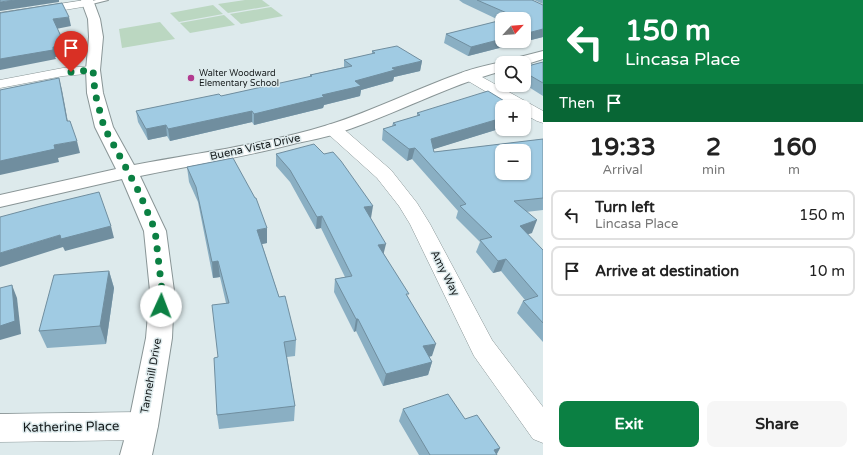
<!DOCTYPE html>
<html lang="en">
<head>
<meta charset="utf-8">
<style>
  body { margin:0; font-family:"Varela Round",sans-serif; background:#f6f6f6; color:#222; height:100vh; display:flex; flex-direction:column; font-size:15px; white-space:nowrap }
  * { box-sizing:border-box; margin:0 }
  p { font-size:13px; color:#767676 }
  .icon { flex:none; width:22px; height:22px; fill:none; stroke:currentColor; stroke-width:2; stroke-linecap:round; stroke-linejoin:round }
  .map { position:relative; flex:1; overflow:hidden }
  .drawer { display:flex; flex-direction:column; background:#fff; width:320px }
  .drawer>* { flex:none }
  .top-card { background:#0b8043; color:#fff; overflow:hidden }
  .needle { width:26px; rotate:64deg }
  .buttons { position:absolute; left:495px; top:12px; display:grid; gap:8px }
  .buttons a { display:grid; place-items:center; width:36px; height:36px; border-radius:8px; background:#fff; box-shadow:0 1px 3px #0004; font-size:20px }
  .pin { position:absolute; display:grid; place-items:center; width:34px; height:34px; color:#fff; margin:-41px -17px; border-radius:50% 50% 50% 0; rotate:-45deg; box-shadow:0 0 4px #0007 }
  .pin .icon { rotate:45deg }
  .me { position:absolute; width:44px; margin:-22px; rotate:2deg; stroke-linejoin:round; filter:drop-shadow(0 0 3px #0008) }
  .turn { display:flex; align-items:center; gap:14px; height:84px; padding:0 16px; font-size:18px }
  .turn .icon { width:52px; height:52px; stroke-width:2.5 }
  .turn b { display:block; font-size:28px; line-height:34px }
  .then { display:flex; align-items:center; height:38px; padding:0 16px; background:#0003; gap:8px; font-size:15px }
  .eta { display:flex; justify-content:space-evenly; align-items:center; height:68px; text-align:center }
  .eta b { font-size:24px; font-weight:800; line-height:28px }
  .primary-button { display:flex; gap:8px; margin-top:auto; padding:8px 16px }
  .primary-button a { flex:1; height:46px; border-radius:8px; background:#0b8043; color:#fff; font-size:16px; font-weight:800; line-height:46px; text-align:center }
  .primary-button a+a { background:#f6f6f6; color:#222 }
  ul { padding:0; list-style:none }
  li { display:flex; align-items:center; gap:12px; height:50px; margin:0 8px 6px; padding:0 8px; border:2px solid #e0e0e0; border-radius:8px }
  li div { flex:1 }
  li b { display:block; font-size:15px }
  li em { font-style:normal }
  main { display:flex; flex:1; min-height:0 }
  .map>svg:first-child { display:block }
  .green { fill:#bbd7c1 }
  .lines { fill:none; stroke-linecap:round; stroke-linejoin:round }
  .service-casing { stroke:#899596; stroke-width:2 }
  .minor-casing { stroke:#899596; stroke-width:1 }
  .tertiary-casing { stroke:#899596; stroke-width:2 }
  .service { fill:#fff; fill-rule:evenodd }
  .minor { fill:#fff; fill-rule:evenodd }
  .tertiary { fill:#fff; fill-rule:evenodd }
  .wall { fill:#8aafc3; fill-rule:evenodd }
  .shaded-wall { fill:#708e9f }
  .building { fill:#a0cbe3; stroke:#708e9f; fill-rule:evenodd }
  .route { stroke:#0b8043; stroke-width:7; stroke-dasharray:0 12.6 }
  .poi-dot { fill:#b23a8f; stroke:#ddeaec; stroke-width:1.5 }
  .labels { text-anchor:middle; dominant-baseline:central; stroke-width:3; stroke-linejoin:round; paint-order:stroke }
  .far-poi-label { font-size:9px; fill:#161b1c; stroke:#ddeaec; text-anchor:start }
  .street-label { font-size:11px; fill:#161b1c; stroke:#ddeaec }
  .near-street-label { font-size:13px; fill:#161b1c; stroke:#ddeaec }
</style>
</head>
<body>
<main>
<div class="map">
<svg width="543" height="455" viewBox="0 0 543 455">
  <rect width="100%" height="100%" fill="#ddeaec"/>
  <!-- green -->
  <g class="green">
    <path d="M245,0h17l8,6 -42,7 -10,-9z"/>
    <path d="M213,5l10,9 -44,8 -9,-9z"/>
    <path d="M271,7l12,9 -42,8 -11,-10z"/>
    <path d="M224,15l11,10 -45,8 -10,-10z"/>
    <path d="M160,22l15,17 -53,9 -3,-19z"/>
  </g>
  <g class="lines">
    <defs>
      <path id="service" d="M96,0h12l-20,5 -3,-2z"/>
      <g id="minor">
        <path d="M85,0l7,1 2,2 -2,2 -4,1 -88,15v-8z"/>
        <path d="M93,66l5,1 2,3 -2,3 -35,3 -63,12v-8l63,-12z"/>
        <path d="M468,71l5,1 70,39v12l-6,-2 -13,-7v-7h-12l-49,-29 -2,-3 2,-3z"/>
        <path d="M333,124l6,1 52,45 26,33 13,21 62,116 51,67v36l-10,-4 -59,-83 -64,-132 -11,-18 -22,-28 -50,-45 -2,-4 2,-4z"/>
        <path d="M143,412l10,4 5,10 -5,10 -10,4 -143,2v-28z"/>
      </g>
      <path id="tertiary" d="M81,0h12l7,19 3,18 -3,33 3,23 10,34 21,38c63,-12 133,-21 194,-40 45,-14 88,-36 133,-52 13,-5 27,-8 41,-11l4,1 2,-3 35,-9v8l-19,6v-2h-22v8c-56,15 -106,43 -161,61 -14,5 -29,8 -44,11 -52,14 -105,22 -157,33l26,55 8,60 -2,47 -14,88 -6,29h-32l8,-29 18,-88 4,-47 -6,-60 -22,-52 -122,28v-12l116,-26 -21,-42 -8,-34 -1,-23 3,-33 -1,-18z"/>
    </defs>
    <!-- service casing -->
    <use href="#service" class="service-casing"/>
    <!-- minor casing -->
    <use href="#minor" class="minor-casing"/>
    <!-- tertiary casing -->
    <use href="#tertiary" class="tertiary-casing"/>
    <!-- service -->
    <use href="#service" class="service"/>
    <!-- minor -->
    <use href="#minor" class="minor"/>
    <!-- tertiary -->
    <use href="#tertiary" class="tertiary"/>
  </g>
  <!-- wall -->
  <g class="wall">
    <path d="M459,0h73l11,5v32l-75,19 -24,-13 2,-9 55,-13 -38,-18zM502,19h22l-22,22z"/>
    <path d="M534,0h9v4z"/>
    <path d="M372,51l50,10 -2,10 -26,6 -1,4 -32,9 -1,6 -36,9 -1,3 -69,17 -2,-3 -82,19 -3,-5 -19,4 -10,-18 -2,-11 85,-15 89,-19v-2l34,-8v-7l28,-6z"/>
    <path d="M543,62v34l-19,-12v-17z"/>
    <path d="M502,107v21l-69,21 1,3 109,-13v71l-17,2 6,21 -5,1 16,16v92l-26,-29 6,-12 2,-1 -24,-29 -8,2 -17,-21 4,-10 -24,-24 2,-7 -46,-52 -5,2 -25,-21 1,-11 9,-3 1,-3 24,-7v-3z"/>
    <path d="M276,154l95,64h-1l14,36 24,43 24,59 -3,1 3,5 -4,13 -45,11 -27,-55 -2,1 -20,-40 1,-13 10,-2 -24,-49 -5,1 -26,-47 -14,-16z"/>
    <path d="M187,167l80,76 -5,1 17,53 17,43 -1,16 -8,1 8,49 -1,15 -75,8 -2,-14 1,-58 8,-54 -6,-26 -7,1 -15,-76 -9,-20z"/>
    <path d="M109,271l5,17 -8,56 -59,4 -8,-17z"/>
    <path d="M403,409l62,10 35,29 -3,6v1h-78l-20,-34z"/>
  </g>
  <!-- shaded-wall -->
  <g class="shaded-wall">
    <path d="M15,0h44v2l-59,9v-9z"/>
    <path d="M69,17l2,9 -15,3 -3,-10z"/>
    <path d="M543,29v8l-75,19 3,-9 31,-8v2h22v-7z"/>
    <path d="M65,45l3,10 -13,2 1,2 -56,11v-11l53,-12z"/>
    <path d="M422,61l-2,10 -26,6 -1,4 -32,9 -1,6 -36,9 -1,3 -69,17v-11l68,-19 33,-14 37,-13z"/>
    <path d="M59,78l3,12 8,43 -3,-12z"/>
    <path d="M252,111v11l-82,19 -2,-12z"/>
    <path d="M502,118v10l-74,23 3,-12z"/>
    <path d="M166,125l1,11 -19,4 -2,-11z"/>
    <path d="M77,141l3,12 -22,5 1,4 -59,13v-14l54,-16z"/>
    <path d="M415,148l-3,11 -5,2 2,-12z"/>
    <path d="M373,206l-2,12 -9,2 2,-13z"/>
    <path d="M322,216l-1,12 -5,1 1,-12z"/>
    <path d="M537,220l-5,13 -17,5 5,-12z"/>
    <path d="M111,226l3,12 -49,13 -2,-4 -63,20v-14l60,-18z"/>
    <path d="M267,228v15l-10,2v-15z"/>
    <path d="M386,244l-3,12 -5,-11z"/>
    <path d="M506,259l-5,12 -8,2 5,-12z"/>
    <path d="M218,261l2,16 -7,1 -1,-16z"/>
    <path d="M109,271l5,17 -8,56 -6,-18z"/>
    <path d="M12,285l5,13 4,36 -21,6v-14z"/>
    <path d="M356,319h2l-2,12 -2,1z"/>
    <path d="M436,344l-4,12 -13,2 4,-12z"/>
    <path d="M432,362l-4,13 -45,11 3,-12z"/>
    <path d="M500,448l-4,7 -2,-5z"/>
  </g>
  <!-- building -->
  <g class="building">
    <path d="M0,0h15l-15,2z"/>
    <path d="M477,0h55l11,5v24l-19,5v-15h-16l8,-2z"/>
    <path d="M62,3l7,14 -16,2 12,26 -12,2v3l-53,9v-46z"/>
    <path d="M502,20v19l-31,8 -25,-13z"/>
    <path d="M397,46l25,15 -30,7 3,2 -40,11 6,5 -39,9 2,2 -70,17 -2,-3 -84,18 -2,-4 -20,4 -10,-18 83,-17 2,2 91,-20 -2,-1 42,-9 -8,-6 31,-7 -3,-2z"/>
    <path d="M543,62v21l-19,-11v-5z"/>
    <path d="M59,78l8,43h3l7,20 -23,4 1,4 -55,12v-71z"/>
    <path d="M488,91l26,16h-12v11l-71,21 3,13 109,-13v59l-29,3 23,19 -17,6 23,24v73l-20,-22 15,-5 -32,-37 -8,2 -18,-21 12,-3 -32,-31 6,-2 -51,-56 -6,1 -26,-20 13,-4 -3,-2 27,-8 -3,-2zM502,151h22v22h-22z"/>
    <path d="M314,144l10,10 9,-2 8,9 32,45 -9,1 22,37 -8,1 31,49h-3l30,50 -13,2 9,16 -46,12 -28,-55h-2l-21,-40 17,-3 -30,-60 -5,1 -27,-47 -14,-16z"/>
    <path d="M233,158l22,40h1l11,30 -10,2 22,67 6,-1 11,44 -12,2 11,64 -78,9 -3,-57 4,-1 -6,-52 17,-2 -11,-42 -6,1 -16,-75 -9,-20z"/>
    <path d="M99,192l12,34 -50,13 -1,-4 -60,18v-36l41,-11z"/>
    <path d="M109,271l-9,55 -61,5 15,-56z"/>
    <path d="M12,285l3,36 -15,5v-38z"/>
    <path d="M448,394l17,25 12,-4 23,33 -6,2 3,5h-67l-27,-46z"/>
  </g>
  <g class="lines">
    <!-- route -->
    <path class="route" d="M71,72l22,-2 2,23 9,34 35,65 16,38 7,61 -1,15"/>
  </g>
  <!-- markers -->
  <circle class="poi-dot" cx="191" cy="78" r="4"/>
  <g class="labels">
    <!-- far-poi labels -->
    <g class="far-poi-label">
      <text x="199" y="73">Walter Woodward<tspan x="199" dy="10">Elementary School</tspan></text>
    </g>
    <!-- street labels -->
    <g class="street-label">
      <text transform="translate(255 147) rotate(-12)">Buena Vista Drive</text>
      <text transform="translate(445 273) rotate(63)">Amy Way</text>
      <text transform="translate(151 376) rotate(-80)">Tannehill Drive</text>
    </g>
    <!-- near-street labels -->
    <g class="near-street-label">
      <text transform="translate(71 427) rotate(-1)">Katherine Place</text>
    </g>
  </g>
</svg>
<div class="buttons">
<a><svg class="needle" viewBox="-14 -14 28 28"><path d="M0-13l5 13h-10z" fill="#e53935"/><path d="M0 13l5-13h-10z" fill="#767676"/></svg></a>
<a><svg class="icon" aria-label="search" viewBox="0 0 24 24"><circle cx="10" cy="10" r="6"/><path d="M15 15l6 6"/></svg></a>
<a>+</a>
<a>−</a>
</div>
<div class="pin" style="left:71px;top:72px;background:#d93025"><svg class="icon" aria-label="arrive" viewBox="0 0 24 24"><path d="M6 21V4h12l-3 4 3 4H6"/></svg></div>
<svg class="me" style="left:161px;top:306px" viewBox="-20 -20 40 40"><circle r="19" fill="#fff"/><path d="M0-13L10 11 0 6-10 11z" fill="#0b8043"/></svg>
</div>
<section class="drawer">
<div class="top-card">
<div class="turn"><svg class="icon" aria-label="left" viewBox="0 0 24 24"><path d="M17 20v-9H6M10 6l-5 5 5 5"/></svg><div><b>150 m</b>Lincasa Place</div></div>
<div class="then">Then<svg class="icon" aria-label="arrive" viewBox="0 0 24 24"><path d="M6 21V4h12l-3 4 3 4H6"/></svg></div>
</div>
<div class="eta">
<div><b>19:33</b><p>Arrival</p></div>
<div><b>2</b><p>min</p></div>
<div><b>160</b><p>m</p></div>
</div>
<ul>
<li><svg class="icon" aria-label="left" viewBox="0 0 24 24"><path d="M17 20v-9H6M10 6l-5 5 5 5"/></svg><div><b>Turn left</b><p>Lincasa Place</p></div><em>150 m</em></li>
<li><svg class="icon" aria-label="arrive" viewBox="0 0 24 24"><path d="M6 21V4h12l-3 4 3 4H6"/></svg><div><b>Arrive at destination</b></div><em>10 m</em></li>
</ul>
<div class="primary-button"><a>Exit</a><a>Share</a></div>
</section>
</main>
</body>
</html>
